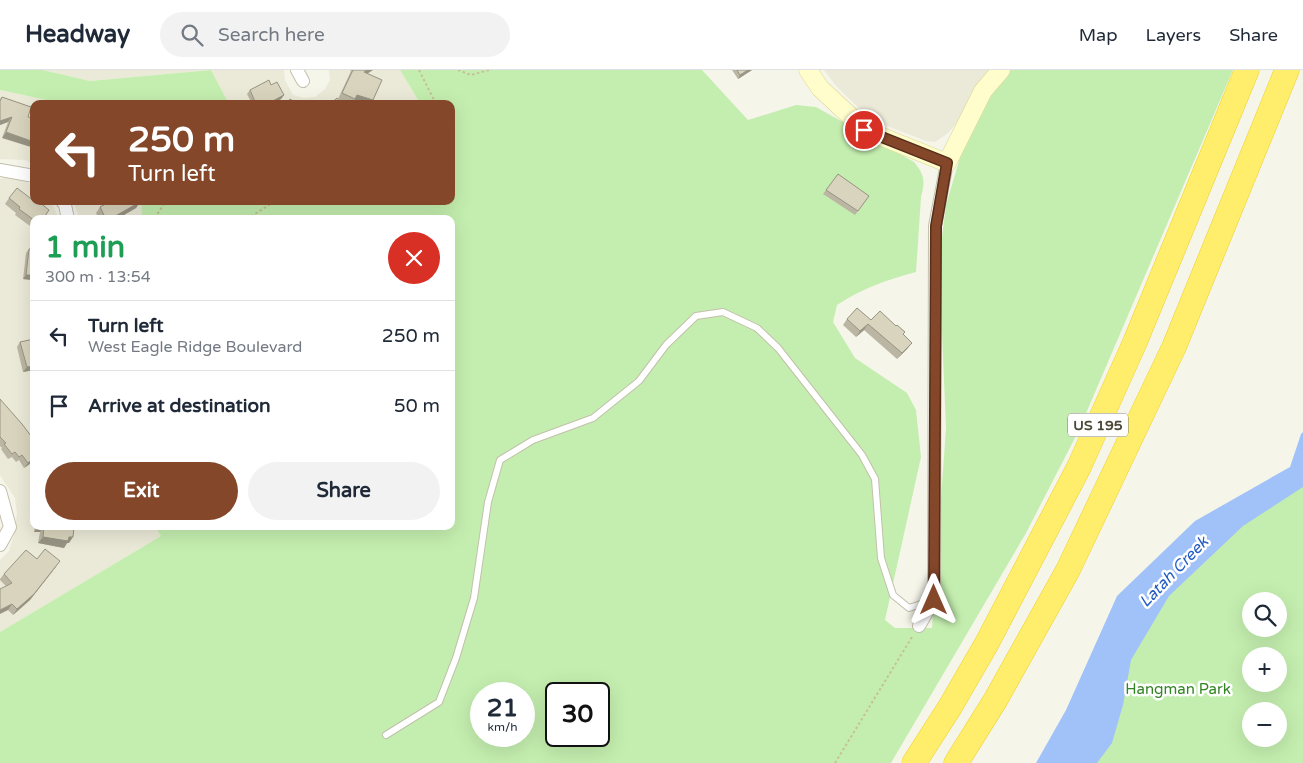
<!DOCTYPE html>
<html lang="en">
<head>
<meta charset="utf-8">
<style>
  body { margin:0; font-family:"Varela Round",sans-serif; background:#f2f2f3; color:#1f2937; height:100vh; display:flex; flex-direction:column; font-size:19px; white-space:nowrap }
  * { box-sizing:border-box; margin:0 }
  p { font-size:16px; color:#747a83 }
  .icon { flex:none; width:28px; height:28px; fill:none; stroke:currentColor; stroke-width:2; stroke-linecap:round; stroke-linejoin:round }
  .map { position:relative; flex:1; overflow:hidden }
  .sheet { position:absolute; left:30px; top:145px; width:425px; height:315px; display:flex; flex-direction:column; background:#fff; border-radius:10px; box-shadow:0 5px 20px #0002 }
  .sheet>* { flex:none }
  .top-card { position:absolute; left:30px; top:30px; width:425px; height:105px; border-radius:10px; box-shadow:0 5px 20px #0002; background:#844729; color:#fff; overflow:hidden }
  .tools { position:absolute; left:1242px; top:522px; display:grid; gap:10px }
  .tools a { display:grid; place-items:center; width:45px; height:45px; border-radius:50%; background:#fff; box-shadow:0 5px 20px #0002; font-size:25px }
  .speed { position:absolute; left:470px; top:612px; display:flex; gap:10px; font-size:25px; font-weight:700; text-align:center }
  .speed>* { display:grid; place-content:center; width:65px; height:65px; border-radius:50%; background:#fff; box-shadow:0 5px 20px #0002; line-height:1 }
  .speed small { font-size:12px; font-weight:400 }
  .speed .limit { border:2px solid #111; border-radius:8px; background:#fff; color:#111 }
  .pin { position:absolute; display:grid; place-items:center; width:42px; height:42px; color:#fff; margin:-21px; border:2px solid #fff; border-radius:50%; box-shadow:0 1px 5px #0007 }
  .me { position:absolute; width:55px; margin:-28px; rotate:0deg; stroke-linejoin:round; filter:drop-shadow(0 0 4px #0008) }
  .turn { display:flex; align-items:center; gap:18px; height:105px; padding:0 15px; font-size:22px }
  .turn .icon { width:65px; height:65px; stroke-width:2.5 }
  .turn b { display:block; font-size:35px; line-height:42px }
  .round { display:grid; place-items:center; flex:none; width:52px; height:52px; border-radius:26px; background:#f2f2f3 }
  .summary { display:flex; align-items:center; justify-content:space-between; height:85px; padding:0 15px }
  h1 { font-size:30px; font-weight:700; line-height:38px; color:#1e9e55 }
  .primary-button { display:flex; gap:10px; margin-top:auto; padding:10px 15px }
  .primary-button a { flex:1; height:58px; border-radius:30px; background:#844729; color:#fff; font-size:20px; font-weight:700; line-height:58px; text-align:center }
  .primary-button a+a { background:#f2f2f3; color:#1f2937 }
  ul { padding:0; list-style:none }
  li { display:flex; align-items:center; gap:15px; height:70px; padding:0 15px; border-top:1px solid #e0e1e3 }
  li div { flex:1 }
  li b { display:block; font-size:19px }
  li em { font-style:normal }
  header { display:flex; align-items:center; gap:30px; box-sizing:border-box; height:70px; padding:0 25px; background:#fff; border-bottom:1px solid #e0e1e3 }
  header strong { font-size:24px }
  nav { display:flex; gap:28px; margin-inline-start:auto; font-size:18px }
  .search { width:350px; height:45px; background:#f2f2f3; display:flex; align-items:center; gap:12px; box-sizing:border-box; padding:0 18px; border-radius:28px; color:#747a83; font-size:19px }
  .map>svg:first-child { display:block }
  .residential { fill:#ebe9d7 }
  .green { fill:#c4eeaf; fill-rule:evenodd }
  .water { fill:#a1c2f8 }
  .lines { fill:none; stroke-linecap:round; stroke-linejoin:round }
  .lane-casing { stroke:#c3c0ab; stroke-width:8 }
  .street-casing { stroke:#c3c0ab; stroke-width:14 }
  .secondary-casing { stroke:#dbd895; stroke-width:19 }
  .highway-casing { stroke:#eed02c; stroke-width:25 }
  .path { stroke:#c6c09a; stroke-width:2; stroke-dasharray:2.5 2.5; stroke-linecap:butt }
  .lane { stroke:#fff; stroke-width:6 }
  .street { stroke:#fff; stroke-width:12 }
  .secondary { stroke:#fffdcb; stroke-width:18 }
  .highway { stroke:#ffed6c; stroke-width:24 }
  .wall { fill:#bbb6a3 }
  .shaded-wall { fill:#989484 }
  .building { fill:#d9d4bd; stroke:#989484 }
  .route-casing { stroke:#562e1b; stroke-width:12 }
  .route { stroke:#844729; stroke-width:9 }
  .labels { text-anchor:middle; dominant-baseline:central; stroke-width:5; stroke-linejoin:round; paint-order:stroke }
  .shield { fill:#fff; stroke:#817f72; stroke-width:1 }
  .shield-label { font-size:14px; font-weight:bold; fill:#4b4836 }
  .park-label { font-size:15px; fill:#328522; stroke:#fff }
  .water-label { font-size:16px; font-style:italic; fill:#225dc4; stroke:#fff }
</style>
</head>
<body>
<header>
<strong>Headway</strong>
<div class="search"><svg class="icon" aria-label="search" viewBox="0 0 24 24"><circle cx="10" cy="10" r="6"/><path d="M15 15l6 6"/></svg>Search here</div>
<nav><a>Map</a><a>Layers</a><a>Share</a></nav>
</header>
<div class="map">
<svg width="1303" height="693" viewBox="0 0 1303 693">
  <rect width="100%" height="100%" fill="#f6f5ea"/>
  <!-- residential -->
  <g class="residential">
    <path d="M43,0h241l1,10 8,15 11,3 11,-1 10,-8 5,-9 -1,-10h71l20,33 -191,1 -18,-34 -121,11z"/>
    <path d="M824,0h166l-17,24 -16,29 -10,11 -12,8 -9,-1 -44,-17 -24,-17 -22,-21z"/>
    <path d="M0,20l65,14h-31v60l-9,-4 -25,-1z"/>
    <path d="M8,107l14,3 12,6v15h17l8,18h-25v307h121l6,10 -161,96v-72l9,-9 5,-16 3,-22 -2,-15 -15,-23v-296z"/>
    <path d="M73,131h68l1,18h-62z"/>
  </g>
  <!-- green -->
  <g class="green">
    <path d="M0,0h43l47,11 121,-11 18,34h-164l-65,-14z"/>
    <path d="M400,0h302l46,50 48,-15 20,2 98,55c11,13 11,20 7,35l-5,75c-30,8 -53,16 -79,33l-4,17 22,36 52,35 9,17 5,47 -36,163 10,8h37l14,-200 -7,-167 7,-56 20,-68 17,-32 25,-35h225l-155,362 -52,101 -135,230h-891v-131l161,-96 -6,-10h296v-307h-309l-1,-18h310v-97h-32l1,-1zM481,624h43v42h-43zM556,624h43v42h-43z"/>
    <path d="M1303,403v290h-238l75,-157zM1251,531h28v28h-28zM1251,586h28v28h-28zM1251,641h28v28h-28z"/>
  </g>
  <!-- water -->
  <path class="water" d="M1303,362v55l-60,39 -74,70 -38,64 -8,45 -11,38 -15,20h-61l30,-53 51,-114 78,-75 95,-54 11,-33z"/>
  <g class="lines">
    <defs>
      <path id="lane" d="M386,665l53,-33 17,-44 18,-60 14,-96 12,-42 33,-20 60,-22 46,-37 27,-36 30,-29 27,-4 34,16 21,20 84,107 13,24 6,79 12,37 16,13 24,-8"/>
      <g id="street">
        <path d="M297,0l6,11"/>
        <path d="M0,100l34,6"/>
        <path d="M62,131l3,4 3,14"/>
        <path d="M0,421l10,36 -10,18"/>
        <path d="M919,556l15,-26 1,-374 12,-63"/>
      </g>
      <path id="secondary" d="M808,0l12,18 45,42 82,33 36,-72 18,-21"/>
      <g id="highway">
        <path d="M914,693l36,-56 37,-64 92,-176 56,-125 112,-272"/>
        <path d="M956,693l40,-64 72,-129 106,-223 113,-277"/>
      </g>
    </defs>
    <!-- lane casing -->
    <use href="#lane" class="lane-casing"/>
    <!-- street casing -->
    <use href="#street" class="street-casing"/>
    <!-- secondary casing -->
    <use href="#secondary" class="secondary-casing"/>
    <!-- highway casing -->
    <use href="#highway" class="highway-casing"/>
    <!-- path -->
    <g class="path">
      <path d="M419,0l17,34"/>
      <path d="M458,0l13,5 18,-5"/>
      <path d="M158,149v-6l8,-12"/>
      <path d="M247,149l28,-18"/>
      <path d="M835,693l77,-126"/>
    </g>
    <!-- lane -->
    <use href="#lane" class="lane"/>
    <!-- street -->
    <use href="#street" class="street"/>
    <!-- secondary -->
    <use href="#secondary" class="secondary"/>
    <!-- highway -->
    <use href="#highway" class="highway"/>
  </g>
  <!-- wall -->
  <g class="wall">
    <path d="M350,0h23l-5,3 5,27 -3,4h-8l-8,-3 -2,3h-4l-10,-5 13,-28z"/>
    <path d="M732,0h20l-14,9z"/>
    <path d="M271,15l13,10 -3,4 -9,5h-20l-5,-10 3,-4z"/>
    <path d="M2,27l29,10 -29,31 6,-16 -8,3v-26z"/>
    <path d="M838,104l31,22 -14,19 -32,-21z"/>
    <path d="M9,128l27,4 -2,17v10l-19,-14 1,-2 -11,-9z"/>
    <path d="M106,131h34v1l-4,6 -19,11h-18l-3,-6 4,-6 7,-3z"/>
    <path d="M29,179h5v39h-3l1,-8 -9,-1 3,-26z"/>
    <path d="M847,249l24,1 25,6 9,6 -2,3 9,8 -5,6 -10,10 -33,-29 -8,7 -13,-12z"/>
    <path d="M20,272l14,28 -11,2 -6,-25z"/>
    <path d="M0,329l34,62 -10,7 -5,-8 -3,2 -4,-5 -4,2 -7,-10 1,-1 -2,-2z"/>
    <path d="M34,425v15l-3,-12z"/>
    <path d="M35,456h36l-2,17h-2l-3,5 -26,-5 2,-11h-6z"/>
    <path d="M37,489l19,8 -26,33 -17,15 -5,-5 -2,-24 -6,-6v-1l4,-5z"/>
  </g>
  <!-- shaded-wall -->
  <g class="shaded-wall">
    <path d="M367,0h6l-13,8 4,-6z"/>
    <path d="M748,0h4l-14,9 2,-4z"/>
    <path d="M284,25l-3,4 -9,5h-5z"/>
    <path d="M357,25l16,5 -3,4h-8l-8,-3z"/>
    <path d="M12,47l-4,5 -8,3v-4z"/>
    <path d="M6,62l28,10v6l-32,-10z"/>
    <path d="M140,132l-4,6 -19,11h-7z"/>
    <path d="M26,205h8v2l-2,3 -9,-1z"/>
    <path d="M868,254l-4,6 -8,7 4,-6z"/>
    <path d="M912,273l-5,6 -10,10 5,-6z"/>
    <path d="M34,296v4l-11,2 4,-5z"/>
    <path d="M34,388v3l-10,7 4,-5z"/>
    <path d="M38,456h6l-4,6h-6z"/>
    <path d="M43,467h30l-4,6h-2l-3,5 -26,-5z"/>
    <path d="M60,491l-30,39 -17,15 4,-6z"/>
    <path d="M12,534l-4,6 -8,4v-4z"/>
  </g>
  <!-- building -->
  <g class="building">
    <path d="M353,0h14l-3,2 18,8 -9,20 -16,-5 -2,4 -13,-6z"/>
    <path d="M737,0h11l-8,5z"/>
    <path d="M269,10l2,5 6,-3 7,13 -17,9h-11l-6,-14z"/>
    <path d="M2,27l29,10 -3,10 6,1v24l-28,-10 6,-15 -12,4v-20z"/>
    <path d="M337,28l5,6h-12z"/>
    <path d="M290,29l8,5h-11z"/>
    <path d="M838,104l31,22 -11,15 -32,-21z"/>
    <path d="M17,118l17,13 2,1 2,-1 11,9 -6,9h-9v1l-15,-11 1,-2 -11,-9z"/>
    <path d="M111,131h29v1l-30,17h-4l-6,-12z"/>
    <path d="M29,179h5v26h-8z"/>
    <path d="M857,238l14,12 9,-9 16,15 1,-1 8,7 -2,2 9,9 -10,10 -34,-29 -8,7 -13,-12z"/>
    <path d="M34,269v27l-7,1 -7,-25z"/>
    <path d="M0,329l22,25 12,16v18l-6,5 -6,-8 -3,2 -4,-5 -3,2 -8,-10 2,-1 -6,-6z"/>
    <path d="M44,456h27l3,1 -1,10h-4l-1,4 -25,-4z"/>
    <path d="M45,479l15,12 -26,33 -17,15 -5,-5 -12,6v-21l12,-6 -8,-9 22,-24 11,9z"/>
  </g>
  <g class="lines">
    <defs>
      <path id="route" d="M864,60l83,33 -11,63 -2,374"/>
    </defs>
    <!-- route casing -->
    <use href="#route" class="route-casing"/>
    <!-- route -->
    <use href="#route" class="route"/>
  </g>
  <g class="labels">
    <!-- shield labels -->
    <rect class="shield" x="1068" y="343.5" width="60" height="23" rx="4"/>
    <g class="shield-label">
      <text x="1098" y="355">US 195</text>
    </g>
    <!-- park labels -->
    <g class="park-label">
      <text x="1178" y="619">Hangman Park</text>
    </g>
    <!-- water labels -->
    <g class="water-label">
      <text transform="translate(1174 502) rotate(-46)">Latah Creek</text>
    </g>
  </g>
</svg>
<div class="tools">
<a><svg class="icon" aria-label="search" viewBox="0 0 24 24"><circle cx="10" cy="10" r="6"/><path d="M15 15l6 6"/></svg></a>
<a>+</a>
<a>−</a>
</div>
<div class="speed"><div>21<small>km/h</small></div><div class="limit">30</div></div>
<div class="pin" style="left:864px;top:60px;background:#d93025"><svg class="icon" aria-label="arrive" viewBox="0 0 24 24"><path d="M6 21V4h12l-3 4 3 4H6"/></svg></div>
<svg class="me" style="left:934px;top:530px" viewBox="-20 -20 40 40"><path d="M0-17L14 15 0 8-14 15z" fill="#844729" stroke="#fff" stroke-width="4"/></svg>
<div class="top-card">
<div class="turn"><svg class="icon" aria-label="left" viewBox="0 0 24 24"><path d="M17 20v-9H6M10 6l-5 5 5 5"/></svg><div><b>250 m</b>Turn left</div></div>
</div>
<section class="sheet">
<div class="summary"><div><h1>1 min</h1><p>300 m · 13:54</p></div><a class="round" style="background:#d93025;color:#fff"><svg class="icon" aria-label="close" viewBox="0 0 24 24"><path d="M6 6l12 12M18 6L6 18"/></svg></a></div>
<ul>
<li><svg class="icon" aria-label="left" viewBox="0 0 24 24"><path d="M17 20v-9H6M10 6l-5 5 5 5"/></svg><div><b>Turn left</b><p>West Eagle Ridge Boulevard</p></div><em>250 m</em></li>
<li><svg class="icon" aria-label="arrive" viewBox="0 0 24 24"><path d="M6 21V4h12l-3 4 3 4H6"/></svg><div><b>Arrive at destination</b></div><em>50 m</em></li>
</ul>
<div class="primary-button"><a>Exit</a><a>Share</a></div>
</section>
</div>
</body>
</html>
